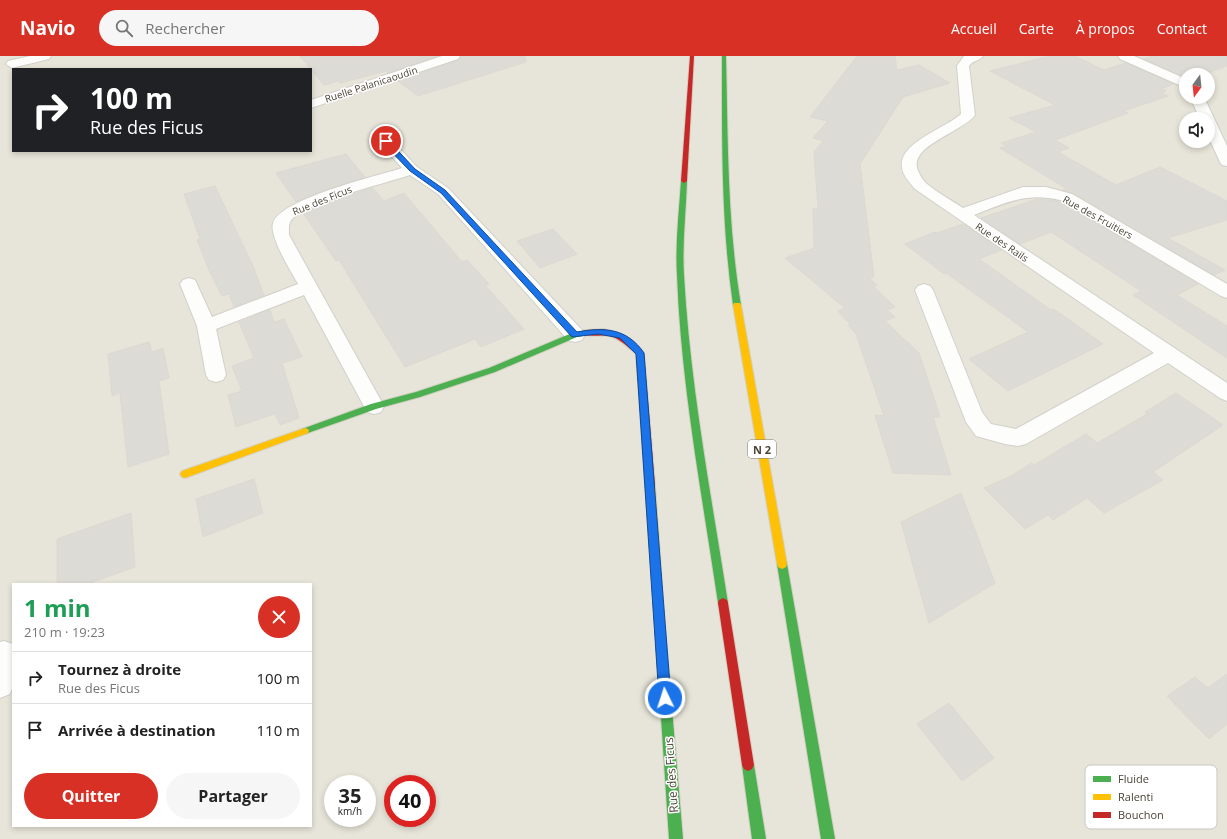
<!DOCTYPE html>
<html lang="fr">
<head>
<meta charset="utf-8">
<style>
  body { margin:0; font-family:"Open Sans",sans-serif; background:#f6f6f6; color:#222; height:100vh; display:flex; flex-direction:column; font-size:15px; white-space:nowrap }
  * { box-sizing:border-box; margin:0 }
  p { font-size:13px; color:#767676 }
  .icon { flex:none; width:22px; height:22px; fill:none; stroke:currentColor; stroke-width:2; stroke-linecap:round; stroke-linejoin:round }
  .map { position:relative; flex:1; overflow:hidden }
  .details { position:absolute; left:12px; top:527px; width:300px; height:244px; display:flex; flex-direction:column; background:#fff; border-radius:0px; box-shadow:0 2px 6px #0003 }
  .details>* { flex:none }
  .banner { position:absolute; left:12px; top:12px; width:300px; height:84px; border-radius:0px; box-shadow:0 2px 6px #0003; background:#202124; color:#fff; overflow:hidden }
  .needle { width:26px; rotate:195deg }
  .controls { position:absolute; left:1179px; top:12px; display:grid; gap:8px }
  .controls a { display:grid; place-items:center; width:36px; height:36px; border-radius:50%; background:#fff; box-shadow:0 2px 6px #0003; font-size:20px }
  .speed { position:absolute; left:324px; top:719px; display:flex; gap:8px; font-size:20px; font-weight:700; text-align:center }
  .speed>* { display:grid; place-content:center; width:52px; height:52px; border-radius:50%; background:#fff; box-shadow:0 2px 6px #0003; line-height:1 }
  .speed small { font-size:10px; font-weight:400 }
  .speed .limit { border:6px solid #d22; background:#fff; color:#111 }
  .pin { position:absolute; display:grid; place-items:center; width:34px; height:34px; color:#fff; margin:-17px; border:2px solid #fff; border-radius:50%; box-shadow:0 1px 4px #0007 }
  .me { position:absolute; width:44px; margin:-22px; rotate:356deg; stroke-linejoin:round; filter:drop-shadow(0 0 3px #0008) }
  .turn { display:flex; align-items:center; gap:14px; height:84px; padding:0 12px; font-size:18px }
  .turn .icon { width:52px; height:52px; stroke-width:2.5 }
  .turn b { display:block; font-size:28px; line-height:34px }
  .round { display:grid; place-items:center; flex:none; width:42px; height:42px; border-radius:21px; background:#f6f6f6 }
  .head { display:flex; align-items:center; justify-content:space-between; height:68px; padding:0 12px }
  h1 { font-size:24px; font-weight:700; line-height:30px; color:#1e9e55 }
  .button { display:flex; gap:8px; margin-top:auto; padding:8px 12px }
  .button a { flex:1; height:46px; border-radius:24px; background:#d93025; color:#fff; font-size:16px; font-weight:700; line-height:46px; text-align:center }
  .button a+a { background:#f6f6f6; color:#222 }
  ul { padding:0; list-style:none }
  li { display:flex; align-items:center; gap:12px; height:52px; padding:0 12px; border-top:1px solid #e0e0e0 }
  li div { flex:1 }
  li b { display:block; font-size:15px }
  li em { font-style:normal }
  header { display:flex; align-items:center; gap:24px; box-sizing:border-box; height:56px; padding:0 20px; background:#d93025; color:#fff }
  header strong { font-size:19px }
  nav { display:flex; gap:22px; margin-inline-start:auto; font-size:14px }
  .search { width:280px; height:36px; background:#f6f6f6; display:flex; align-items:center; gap:10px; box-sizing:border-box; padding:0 14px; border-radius:22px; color:#767676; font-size:15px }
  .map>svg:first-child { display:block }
  .residential { fill:#e7e5d9; fill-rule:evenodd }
  .building { fill:#dddbd5; stroke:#dbd9d2 }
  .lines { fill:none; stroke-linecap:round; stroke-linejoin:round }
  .street-casing { stroke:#d1d0ca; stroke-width:2 }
  .fast-casing { stroke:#d3d0c2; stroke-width:2 }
  .slow-casing { stroke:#d3d0c2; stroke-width:2 }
  .jam-casing { stroke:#d3d0c2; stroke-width:2 }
  .street { fill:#fdfdfc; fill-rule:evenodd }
  .fast { fill:#4caf50; fill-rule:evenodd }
  .slow { fill:#ffc107; fill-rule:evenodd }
  .jam { fill:#c62828; fill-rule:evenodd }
  .route { fill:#1a73e8; stroke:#114b97 }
  .labels { text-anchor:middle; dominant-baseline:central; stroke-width:3; stroke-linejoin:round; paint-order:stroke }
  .far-street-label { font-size:10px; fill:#4b4537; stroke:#fff }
  .shield { fill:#fff; stroke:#817d73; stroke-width:1 }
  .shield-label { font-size:11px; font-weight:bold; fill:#4b4537 }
  .street-label { font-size:12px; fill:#4b4537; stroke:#fff }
  .key { fill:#fff; stroke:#c9c7c3; stroke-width:1 }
  .key-label { font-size:11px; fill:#4b4537 }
</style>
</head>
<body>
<header>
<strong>Navio</strong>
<div class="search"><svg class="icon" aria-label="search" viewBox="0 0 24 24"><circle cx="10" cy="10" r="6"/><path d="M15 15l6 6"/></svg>Rechercher</div>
<nav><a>Accueil</a><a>Carte</a><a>À propos</a><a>Contact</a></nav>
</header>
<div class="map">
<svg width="1227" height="783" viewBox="0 0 1227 783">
  <rect width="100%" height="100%" fill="#f3f2ec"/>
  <!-- residential -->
  <path class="residential" d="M0,0h1227v783h-1227zM13,13h298v82h-298zM1186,19h22v22h-22zM1186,63h22v22h-22zM13,528h298v242h-298zM333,728h34v34h-34zM393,728h34v34h-34z"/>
  <!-- building -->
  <g class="building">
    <path d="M300,0h137l-49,17 -2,-2 -46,12 -2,-2 -14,4z"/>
    <path d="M461,0h64l1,6 -108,34 -20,-15 60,-21z"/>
    <path d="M857,0h38l2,14 22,-5 31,18 -47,14 -43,67 14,113 -5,1 8,7 -4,1 22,21 -8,3 8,7 -10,4 34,32 21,64h-7l18,58 -58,-2 -18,-58 9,1 -28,-82 -8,-9 2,-1 -12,-13 7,-3 -60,-50 29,-10 -1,-40 5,1 -4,-57 9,-11 -10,-3 15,-17 -18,-4z"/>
    <path d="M1050,0h25l29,14 22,-7 48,21 -13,5 5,2 -5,2 7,3 -44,15 4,2 -73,27 14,8 -11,4 58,33 44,-18 67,34v19l-59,18 57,32 -11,5 -141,-82 -10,-3 4,-1 -67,-41 7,-2 -6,-3 35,-11 -27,-14 46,-13 -65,-34z"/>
    <path d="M1153,0h74v10l-25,9h-16v2l-42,-18z"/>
    <path d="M346,98l19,23 -35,11 -34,14 -20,-29z"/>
    <path d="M215,130l38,80 11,29 -30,12 -5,-13 -7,2 -13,-26 -12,-30 3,-1 -16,-45z"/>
    <path d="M373,132l11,13 20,-8 58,69 5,-2 22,24 -4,1 39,44 -43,18 -6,-8 -70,28 -66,-107 -3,1 -33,-48 29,-12z"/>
    <path d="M1037,143l22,2 139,83 -21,11 50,31v32l-94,-63 8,-4 -90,-59 -31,12 -39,-26z"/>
    <path d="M963,168l39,26 -23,9 72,51 2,-1 15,10 35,25 -95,47 -39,-32 59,-27 -82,-59 -2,1 -39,-30 30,-12 2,1z"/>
    <path d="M553,173l24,25 -37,14 -23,-27z"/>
    <path d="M270,254l4,12 10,-3 18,38 -20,6 17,55 -19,7 -5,-11 -39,13 -8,-32 14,-4 -10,-25 22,-8 -15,-36z"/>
    <path d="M149,286l3,10 11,-4 6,30 -10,3 10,73 -41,13 -8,-74 -8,3 -4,-42z"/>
    <path d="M1176,337l47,32 -70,47 10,8 -59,33 -17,-15 -34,22 -5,-5 -23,14 -41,-41 25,-11 23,-14 2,2 52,-31 11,9 50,-29 -2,-2z"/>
    <path d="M254,423l9,34 -60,24 -7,-38z"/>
    <path d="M961,437l34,90 -66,40 -28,-101z"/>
    <path d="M131,457l4,54 -48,17h-30v-45z"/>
    <path d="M1227,618v50l-18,15 -42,-43 28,-19 13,11z"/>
    <path d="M949,647l45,55 -32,23 -45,-57z"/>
  </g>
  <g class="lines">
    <defs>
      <g id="street">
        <path d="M30,0h21l-2,3 -37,9 -6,-4 2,-3z"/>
        <path d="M442,0h18l-2,3 -147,49v-8z"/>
        <path d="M964,0h19c-3,5 -10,4 -14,10l6,49c-12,17 -68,31 -57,56 2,4 5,10 9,13 11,9 24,16 36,24l60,-21h23l26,7 155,90v14l-6,-2 -161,-96c-34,-8 -54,3 -86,15l253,168v18l-7,-3 -52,-35 -142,81 -8,2 -13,-2 -29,-8 -10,-14 -51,-132 3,-4 6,-2 6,2 3,4 49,122 9,12 25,5 138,-76 -239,-164c-5,-6 -12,-13 -13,-21 -5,-25 44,-40 59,-54l-4,-48z"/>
        <path d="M1118,0h16l52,23v9l-66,-29z"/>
        <path d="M1190,41h14l23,49v20l-5,-1 -2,-3 -12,-26v-17h-8z"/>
        <path d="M385,81l5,1 27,29 31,21 134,142 3,5 -3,5 -7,2 -7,-2 -130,-146 -28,-19c-27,9 -98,26 -117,43 -5,5 -4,10 -4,17l95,171 -3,6 -7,2 -7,-2 -63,-117 -88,34 10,46 -3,5 -7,2 -7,-2 -3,-5 -9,-49 -17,-42 3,-4 6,-2 6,2 17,37 86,-33c-7,-13 -29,-47 -25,-61 7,-24 104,-47 129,-55l-24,-27 2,-3z"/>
        <path d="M4,585l9,3v42l-3,8 -10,4v-56z"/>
      </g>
      <g id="fast">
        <path d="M722,0h4c2,83 1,166 15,249l-4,2 -4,-2c-12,-83 -11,-166 -11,-249z"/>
        <path d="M684,123l3,2c-1,31 -5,64 -3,94 6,110 27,219 44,328l-1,3 -4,2 -4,-2 -1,-3c-16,-109 -37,-218 -41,-328 -2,-31 2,-63 4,-94z"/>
        <path d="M586,274l4,3 -1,2 -12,2 -82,35 -75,25 -44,12 -71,25 -4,-3 1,-2 69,-25 45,-12 73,-24 83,-35z"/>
        <path d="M782,503l4,2 1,3 48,275h-14l-44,-275 1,-3z"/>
        <path d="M660,565l4,1 1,4 18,213h-14l-14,-213 1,-4z"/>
        <path d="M748,703l4,2 2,4 12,74h-14l-10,-74 2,-4z"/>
      </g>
      <g id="slow">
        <path d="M734,247h6l1,2 46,259 -1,3 -4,2 -4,-2 -1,-3 -44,-259z"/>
        <path d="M305,372l3,1 1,2 -1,2 -123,45 -3,-1 -2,-3 2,-3z"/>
        <path d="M650,425l3,1 2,3 10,141 -1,4 -4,1 -4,-1 -1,-4 -10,-141 2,-3z"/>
      </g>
      <g id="jam">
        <path d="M690,0h4l-7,125 -3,2 -3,-2z"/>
        <path d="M603,273c16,3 32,11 41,24l11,132 -2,3 -3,1 -3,-1 -2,-3 -9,-131c-8,-7 -16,-15 -26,-18 -8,-2 -23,2 -28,-3l4,-3z"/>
        <path d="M723,542l4,2 1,3 26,162 -2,4 -4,2 -4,-2 -2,-4 -24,-162 1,-3z"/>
      </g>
    </defs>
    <!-- street casing -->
    <use href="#street" class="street-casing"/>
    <!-- fast casing -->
    <use href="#fast" class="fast-casing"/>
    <!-- slow casing -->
    <use href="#slow" class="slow-casing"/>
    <!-- jam casing -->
    <use href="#jam" class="jam-casing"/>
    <!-- street -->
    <use href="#street" class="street"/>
    <!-- fast -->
    <use href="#fast" class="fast"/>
    <!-- slow -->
    <use href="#slow" class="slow"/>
    <!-- jam -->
    <use href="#jam" class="jam"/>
  </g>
  <!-- route -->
  <path class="route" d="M383,84h5l27,29 30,21 132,142c27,-5 50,-4 67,21l27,345 -2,4 -4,2 -4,-2 -2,-4 -23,-344 -16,-16 -22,-4 -26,3 -131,-144 -31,-22 -27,-28z"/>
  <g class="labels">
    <!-- far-street labels -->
    <g class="far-street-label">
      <text transform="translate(371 28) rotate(-18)">Ruelle Palanicaoudin</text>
      <text transform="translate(322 144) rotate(-22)">Rue des Ficus</text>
      <text transform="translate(1098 161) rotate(29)">Rue des Fruitiers</text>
      <text transform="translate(1002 186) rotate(34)">Rue des Rails</text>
    </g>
    <!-- shield labels -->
    <rect class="shield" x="748" y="384" width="28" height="18" rx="3"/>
    <g class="shield-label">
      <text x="762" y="393">N 2</text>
    </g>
    <!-- street labels -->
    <g class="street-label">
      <text transform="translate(671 719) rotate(-94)">Rue des Ficus</text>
    </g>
  </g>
  <!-- legend -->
  <rect x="1085" y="709" width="132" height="64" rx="6" class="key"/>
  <rect x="1093" y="720" width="18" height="6" fill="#4caf50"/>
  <rect x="1093" y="738" width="18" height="6" fill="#ffc107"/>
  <rect x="1093" y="756" width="18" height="6" fill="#c62828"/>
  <g class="key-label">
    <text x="1118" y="727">Fluide</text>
    <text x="1118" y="745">Ralenti</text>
    <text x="1118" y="763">Bouchon</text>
  </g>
</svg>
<div class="controls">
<a><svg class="needle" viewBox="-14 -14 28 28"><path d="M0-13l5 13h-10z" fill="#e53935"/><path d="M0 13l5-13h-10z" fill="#767676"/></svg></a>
<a><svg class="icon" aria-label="sound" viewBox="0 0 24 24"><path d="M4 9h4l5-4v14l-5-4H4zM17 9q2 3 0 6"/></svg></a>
</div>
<div class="speed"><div>35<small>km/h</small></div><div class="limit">40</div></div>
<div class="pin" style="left:386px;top:85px;background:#d93025"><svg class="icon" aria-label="arrive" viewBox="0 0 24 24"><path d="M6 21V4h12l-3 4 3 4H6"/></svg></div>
<svg class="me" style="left:665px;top:642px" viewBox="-20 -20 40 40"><circle r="17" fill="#1a73e8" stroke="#fff" stroke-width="3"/><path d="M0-11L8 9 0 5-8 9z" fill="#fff"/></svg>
<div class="banner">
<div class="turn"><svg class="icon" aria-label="right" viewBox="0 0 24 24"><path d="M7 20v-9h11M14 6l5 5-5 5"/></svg><div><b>100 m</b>Rue des Ficus</div></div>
</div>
<section class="details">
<div class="head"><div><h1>1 min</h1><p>210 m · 19:23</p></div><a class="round" style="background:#d93025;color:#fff"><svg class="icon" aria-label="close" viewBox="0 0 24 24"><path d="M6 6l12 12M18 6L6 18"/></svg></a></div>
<ul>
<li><svg class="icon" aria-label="right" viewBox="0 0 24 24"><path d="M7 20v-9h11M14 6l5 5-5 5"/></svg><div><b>Tournez à droite</b><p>Rue des Ficus</p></div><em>100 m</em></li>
<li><svg class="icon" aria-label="arrive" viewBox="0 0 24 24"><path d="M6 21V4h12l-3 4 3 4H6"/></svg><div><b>Arrivée à destination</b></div><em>110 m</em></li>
</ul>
<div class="button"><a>Quitter</a><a>Partager</a></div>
</section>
</div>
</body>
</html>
